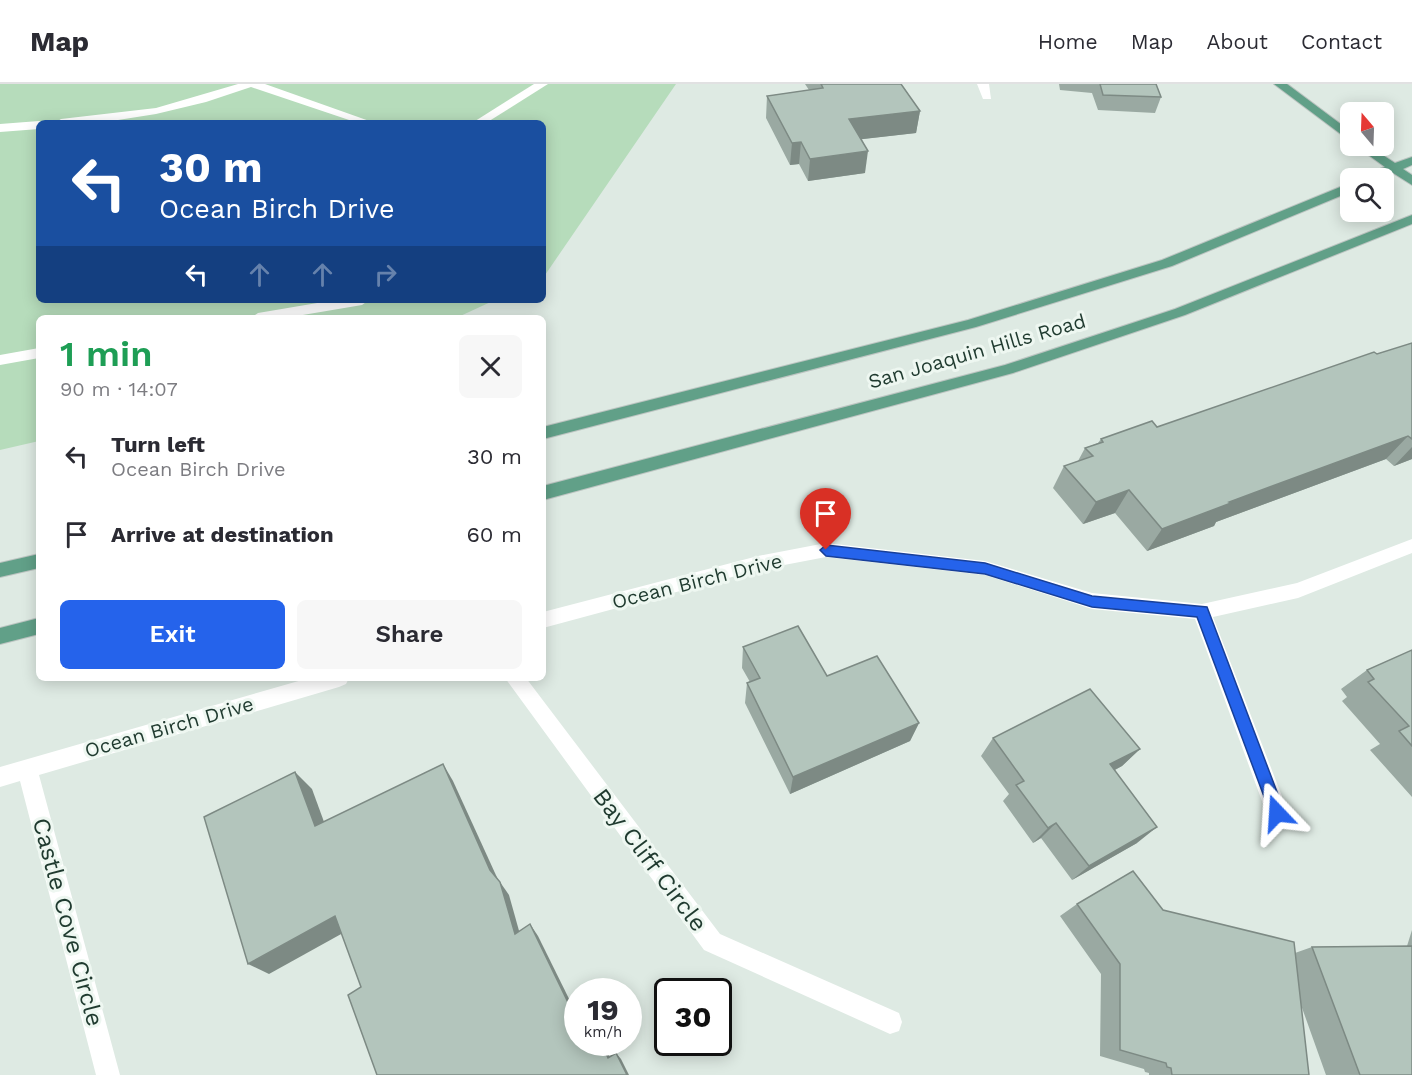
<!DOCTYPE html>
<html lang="en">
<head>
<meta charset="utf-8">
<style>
  body { margin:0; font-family:"Work Sans",sans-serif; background:#f7f7f7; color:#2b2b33; height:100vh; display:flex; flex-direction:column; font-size:22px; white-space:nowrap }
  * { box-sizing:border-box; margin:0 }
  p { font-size:20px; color:#7c7c81 }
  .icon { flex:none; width:33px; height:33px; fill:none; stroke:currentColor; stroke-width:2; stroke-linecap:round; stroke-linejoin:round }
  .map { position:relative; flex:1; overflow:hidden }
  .side { position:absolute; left:36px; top:231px; width:510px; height:366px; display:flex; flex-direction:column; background:#fff; border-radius:9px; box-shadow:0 3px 15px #0003 }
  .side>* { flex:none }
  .hud { position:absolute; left:36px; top:36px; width:510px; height:183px; border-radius:9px; box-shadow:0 3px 15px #0003; background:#1a4fa0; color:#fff; overflow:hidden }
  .needle { width:39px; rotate:341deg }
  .fabs { position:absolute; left:1340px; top:18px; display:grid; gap:12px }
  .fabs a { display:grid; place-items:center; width:54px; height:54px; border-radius:9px; background:#fff; box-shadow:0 3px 15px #0003; font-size:30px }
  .speed { position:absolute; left:564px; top:894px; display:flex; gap:12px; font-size:30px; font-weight:700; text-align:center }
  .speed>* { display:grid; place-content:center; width:78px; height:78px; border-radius:50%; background:#fff; box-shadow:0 3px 15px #0003; line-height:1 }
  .speed small { font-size:15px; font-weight:400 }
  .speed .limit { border:3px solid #111; border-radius:9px; background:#fff; color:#111 }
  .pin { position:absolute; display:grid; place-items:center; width:51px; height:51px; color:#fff; margin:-62px -26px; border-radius:50% 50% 50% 0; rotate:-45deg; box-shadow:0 0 6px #0007 }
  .pin .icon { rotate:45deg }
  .me { position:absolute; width:66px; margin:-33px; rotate:340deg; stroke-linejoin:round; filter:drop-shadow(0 0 4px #0008) }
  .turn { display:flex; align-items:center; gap:21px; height:126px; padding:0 24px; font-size:27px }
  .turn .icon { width:78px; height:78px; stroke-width:2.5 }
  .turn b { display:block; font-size:42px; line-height:51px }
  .lanes { display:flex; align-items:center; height:57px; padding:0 24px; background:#0003; justify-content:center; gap:30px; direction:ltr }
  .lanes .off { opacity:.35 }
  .round { display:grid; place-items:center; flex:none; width:63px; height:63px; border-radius:9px; background:#f7f7f7 }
  .headline { display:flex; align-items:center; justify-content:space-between; height:102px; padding:0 24px }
  h1 { font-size:36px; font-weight:600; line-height:45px; color:#1e9e55 }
  .action { display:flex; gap:12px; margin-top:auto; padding:12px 24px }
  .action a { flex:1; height:69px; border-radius:9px; background:#2563eb; color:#fff; font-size:24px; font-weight:600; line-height:69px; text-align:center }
  .action a+a { background:#f7f7f7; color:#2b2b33 }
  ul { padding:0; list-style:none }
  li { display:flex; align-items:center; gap:18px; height:78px; padding:0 24px }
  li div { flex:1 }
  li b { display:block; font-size:22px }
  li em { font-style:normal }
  header { display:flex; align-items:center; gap:36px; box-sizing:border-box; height:84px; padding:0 30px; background:#fff; border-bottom:2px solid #e1e1e2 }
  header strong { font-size:28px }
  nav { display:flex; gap:33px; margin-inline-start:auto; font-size:21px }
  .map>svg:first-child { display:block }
  .green { fill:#b6dcbb }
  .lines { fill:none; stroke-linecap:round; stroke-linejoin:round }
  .major-casing { stroke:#bcc4c1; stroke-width:2 }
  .minor { fill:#fff; fill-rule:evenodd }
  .major { fill:#61a088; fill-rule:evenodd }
  .wall { fill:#9aa9a2 }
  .shaded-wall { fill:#7d8a84 }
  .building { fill:#b3c5bc; stroke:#7d8a84; stroke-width:1.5 }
  .route { fill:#2563eb; stroke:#184099; stroke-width:1.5 }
  .labels { text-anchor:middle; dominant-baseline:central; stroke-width:6; stroke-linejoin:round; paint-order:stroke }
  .street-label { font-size:20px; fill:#1f3a2f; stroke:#eef7f1 }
  .near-street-label { font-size:24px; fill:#1f3a2f; stroke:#eef7f1 }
</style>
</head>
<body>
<header>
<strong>Map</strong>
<nav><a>Home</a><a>Map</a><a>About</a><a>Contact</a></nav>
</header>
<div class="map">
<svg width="1412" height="991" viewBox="0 0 1412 991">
  <rect width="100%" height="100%" fill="#deeae3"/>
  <!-- green -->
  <path class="green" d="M0,0h676l-133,194v-155h-504v177h456l-39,18h-417v123l-39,9z"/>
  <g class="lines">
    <defs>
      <g id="major">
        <path d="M1274,0h13l63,47v10z"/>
        <path d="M1356,62h13l26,17 17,-6v8l-9,4 9,6v10l-19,-12 -14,5h-16l2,-3 20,-8z"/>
        <path d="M1350,99v9l-178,74 -196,61 -433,112v-12l425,-107 194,-60z"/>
        <path d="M1412,131v9l-227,91 -172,58 -470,127v-14l462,-121 170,-56z"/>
        <path d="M39,470v14l-39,9v-14z"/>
        <path d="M39,534v16l-39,10v-16z"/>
      </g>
    </defs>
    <!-- major casing -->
    <use href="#major" class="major-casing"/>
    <!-- minor -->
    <g class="minor">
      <path d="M238,0h27l110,39h-17l-107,-36 -45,15 -50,12 -57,9h-44l6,-4 95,-11z"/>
      <path d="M534,0h14l-62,39h-14z"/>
      <path d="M977,0h12l2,15h-8z"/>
      <path d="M39,37l5,2h-5v6l-39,3v-8z"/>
      <path d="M335,216h34l-7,5 -77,13h-34l7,-5z"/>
      <path d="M39,264v10l-39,7v-10z"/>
      <path d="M1412,455v14l-114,45 -85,19 75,195 -4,7 -7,3 -7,-3 -4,-7 -71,-193 -103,-10 -107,-34 -159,-18 -68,13 -215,58v-16l215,-56 68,-13 159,18 107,32 110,11 95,-21z"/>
      <path d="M309,594h40l-3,6 -7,3 -300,88 81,300h-24l-76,-294 -20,6v-20z"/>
      <path d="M505,594h21l194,256 179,79 3,9 -3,9 -9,3 -186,-84z"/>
    </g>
    <!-- major -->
    <use href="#major" class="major"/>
  </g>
  <!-- wall -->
  <g class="wall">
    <path d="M805,0h96l19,27 -4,22 -54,6 3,34 -57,8 -9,-17 -9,1 -24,-47 1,-22 42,-6z"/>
    <path d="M1059,0h97l5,13 -6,16 -57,-3 -6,-17 -32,-3z"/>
    <path d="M1412,259v116l-18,7 -8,-7 -170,63 -2,4 -67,25 -32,-38 -32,11 -30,-36 11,-22 14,-5 7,-13 13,-5 3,-4 56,-12z"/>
    <path d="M743,563l84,29 92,47 -9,18 -120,53 -45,-91 2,-20 3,-1 -8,-14z"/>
    <path d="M1412,566v147l-42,-47 10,-6 -38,-43 5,-4 -6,-8 26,-19z"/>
    <path d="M993,654l147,11 -18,17 -7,4 22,73 -65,37 -31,-42 -8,5 -30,-42 6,-7 -28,-38z"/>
    <path d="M1077,820l86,6 132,43 17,-6 95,-1 5,-16v145h-86l-25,-70 8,70h-160v-2l-4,-1 -1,-3 -44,-13 1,-82 -41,-58z"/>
  </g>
  <!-- shaded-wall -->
  <g class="shaded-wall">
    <path d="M920,27l-4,22 -70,8 3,-22z"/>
    <path d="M801,58l-2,22 -9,1 2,-22z"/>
    <path d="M868,67l-3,22 -57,8 2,-22z"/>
    <path d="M1408,352l-22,23 -170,63 -2,4 -67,25 15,-22 67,-27z"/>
    <path d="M1412,363v12l-18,7z"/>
    <path d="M1129,406l-14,23 -32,11 13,-22z"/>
    <path d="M919,639l-9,18 -120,53 3,-17z"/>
    <path d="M1140,665l-18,17 -29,15 17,-17z"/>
    <path d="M443,680l10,17 47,103 -10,-14z"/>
    <path d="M295,688l17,17 19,52 -16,-15z"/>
    <path d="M1056,739l-15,15 -8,5 15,-15z"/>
    <path d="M1157,743l-20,16 -65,37 17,-14z"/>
    <path d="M500,798l9,13 14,50 -8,-11z"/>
    <path d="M335,832l17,12 -83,46 -21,-10z"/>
    <path d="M530,840l8,12 40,81v6z"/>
    <path d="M601,958h2l10,22 -5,-6z"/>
    <path d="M616,969l5,6 8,16h-2z"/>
  </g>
  <!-- building -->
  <g class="building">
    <path d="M821,0h80l19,27 -71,8 19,32 -58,8 -9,-17 -9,1 -25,-47 56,-8z"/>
    <path d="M1100,0h56l5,13 -58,-2z"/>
    <path d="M1412,259v96l-4,-3 -179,66 2,1 -69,26 -33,-39 -33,12 -32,-36 29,-10 -8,-8 18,-6 -2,-3 51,-18 5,6 217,-75 3,2z"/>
    <path d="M798,542l29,50 50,-20 42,67 -126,54 -46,-94 13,-5 -17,-31z"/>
    <path d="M1412,566v96l-13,-15 10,-5 -41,-44 6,-3 -7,-9z"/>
    <path d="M1090,605l50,60 -30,15 47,63 -68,39 -33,-43 -8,5 -32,-43 8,-4 -31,-43z"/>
    <path d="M443,680l47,106 10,12 15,52 15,-10 48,99v19h23l7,16 8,-5 11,22h-250l-29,-80 13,-8 -26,-71 -87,48 -44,-147 91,-45 20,54z"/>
    <path d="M1133,787l30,39 131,32 15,133h-137l-1,-7 -4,-1 -1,-4 -46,-13v-86l-43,-60z"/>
    <path d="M1412,862v129h-52l-48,-128z"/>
  </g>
  <!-- route -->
  <path class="route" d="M826,461l159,18 107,33 115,11 78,206 -2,5 -6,2 -5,-2 -75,-201 -105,-10 -107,-33 -159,-18 -6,-6z"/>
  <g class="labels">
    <!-- street labels -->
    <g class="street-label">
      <text transform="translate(977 267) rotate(-16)">San Joaquin Hills Road</text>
      <text transform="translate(697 497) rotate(-14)">Ocean Birch Drive</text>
      <text transform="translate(169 643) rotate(-16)">Ocean Birch Drive</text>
    </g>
    <!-- near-street labels -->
    <g class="near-street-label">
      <text transform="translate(650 776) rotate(53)">Bay Cliff Circle</text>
      <text transform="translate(68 838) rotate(75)">Castle Cove Circle</text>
    </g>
  </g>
</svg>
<div class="fabs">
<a><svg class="needle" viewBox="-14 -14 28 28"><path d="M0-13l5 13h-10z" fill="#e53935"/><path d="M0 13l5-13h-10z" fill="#7c7c81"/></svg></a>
<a><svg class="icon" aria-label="search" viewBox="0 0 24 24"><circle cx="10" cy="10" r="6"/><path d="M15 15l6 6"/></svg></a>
</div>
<div class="speed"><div>19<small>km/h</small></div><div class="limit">30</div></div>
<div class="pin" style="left:826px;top:466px;background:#d93025"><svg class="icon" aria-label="arrive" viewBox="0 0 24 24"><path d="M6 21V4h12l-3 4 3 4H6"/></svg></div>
<svg class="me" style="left:1277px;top:729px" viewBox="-20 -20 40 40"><path d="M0-17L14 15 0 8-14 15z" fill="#2563eb" stroke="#fff" stroke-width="4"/></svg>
<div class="hud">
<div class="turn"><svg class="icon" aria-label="left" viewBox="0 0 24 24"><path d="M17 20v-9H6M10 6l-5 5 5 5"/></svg><div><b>30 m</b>Ocean Birch Drive</div></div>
<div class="lanes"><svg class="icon" aria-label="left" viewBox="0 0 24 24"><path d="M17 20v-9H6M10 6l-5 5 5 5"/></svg><svg class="icon off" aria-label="ahead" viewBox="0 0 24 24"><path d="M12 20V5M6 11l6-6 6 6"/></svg><svg class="icon off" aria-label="ahead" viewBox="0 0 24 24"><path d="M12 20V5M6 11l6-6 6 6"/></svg><svg class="icon off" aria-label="right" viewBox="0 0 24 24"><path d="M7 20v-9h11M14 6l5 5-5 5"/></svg></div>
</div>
<section class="side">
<div class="headline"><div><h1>1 min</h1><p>90 m · 14:07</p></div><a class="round"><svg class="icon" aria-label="close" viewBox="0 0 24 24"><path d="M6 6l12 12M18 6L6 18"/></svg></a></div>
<ul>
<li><svg class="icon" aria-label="left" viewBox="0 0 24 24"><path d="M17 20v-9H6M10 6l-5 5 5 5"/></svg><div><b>Turn left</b><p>Ocean Birch Drive</p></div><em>30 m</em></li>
<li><svg class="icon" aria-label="arrive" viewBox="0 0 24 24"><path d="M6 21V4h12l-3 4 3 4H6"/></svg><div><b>Arrive at destination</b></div><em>60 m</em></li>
</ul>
<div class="action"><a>Exit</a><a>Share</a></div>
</section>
</div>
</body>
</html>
